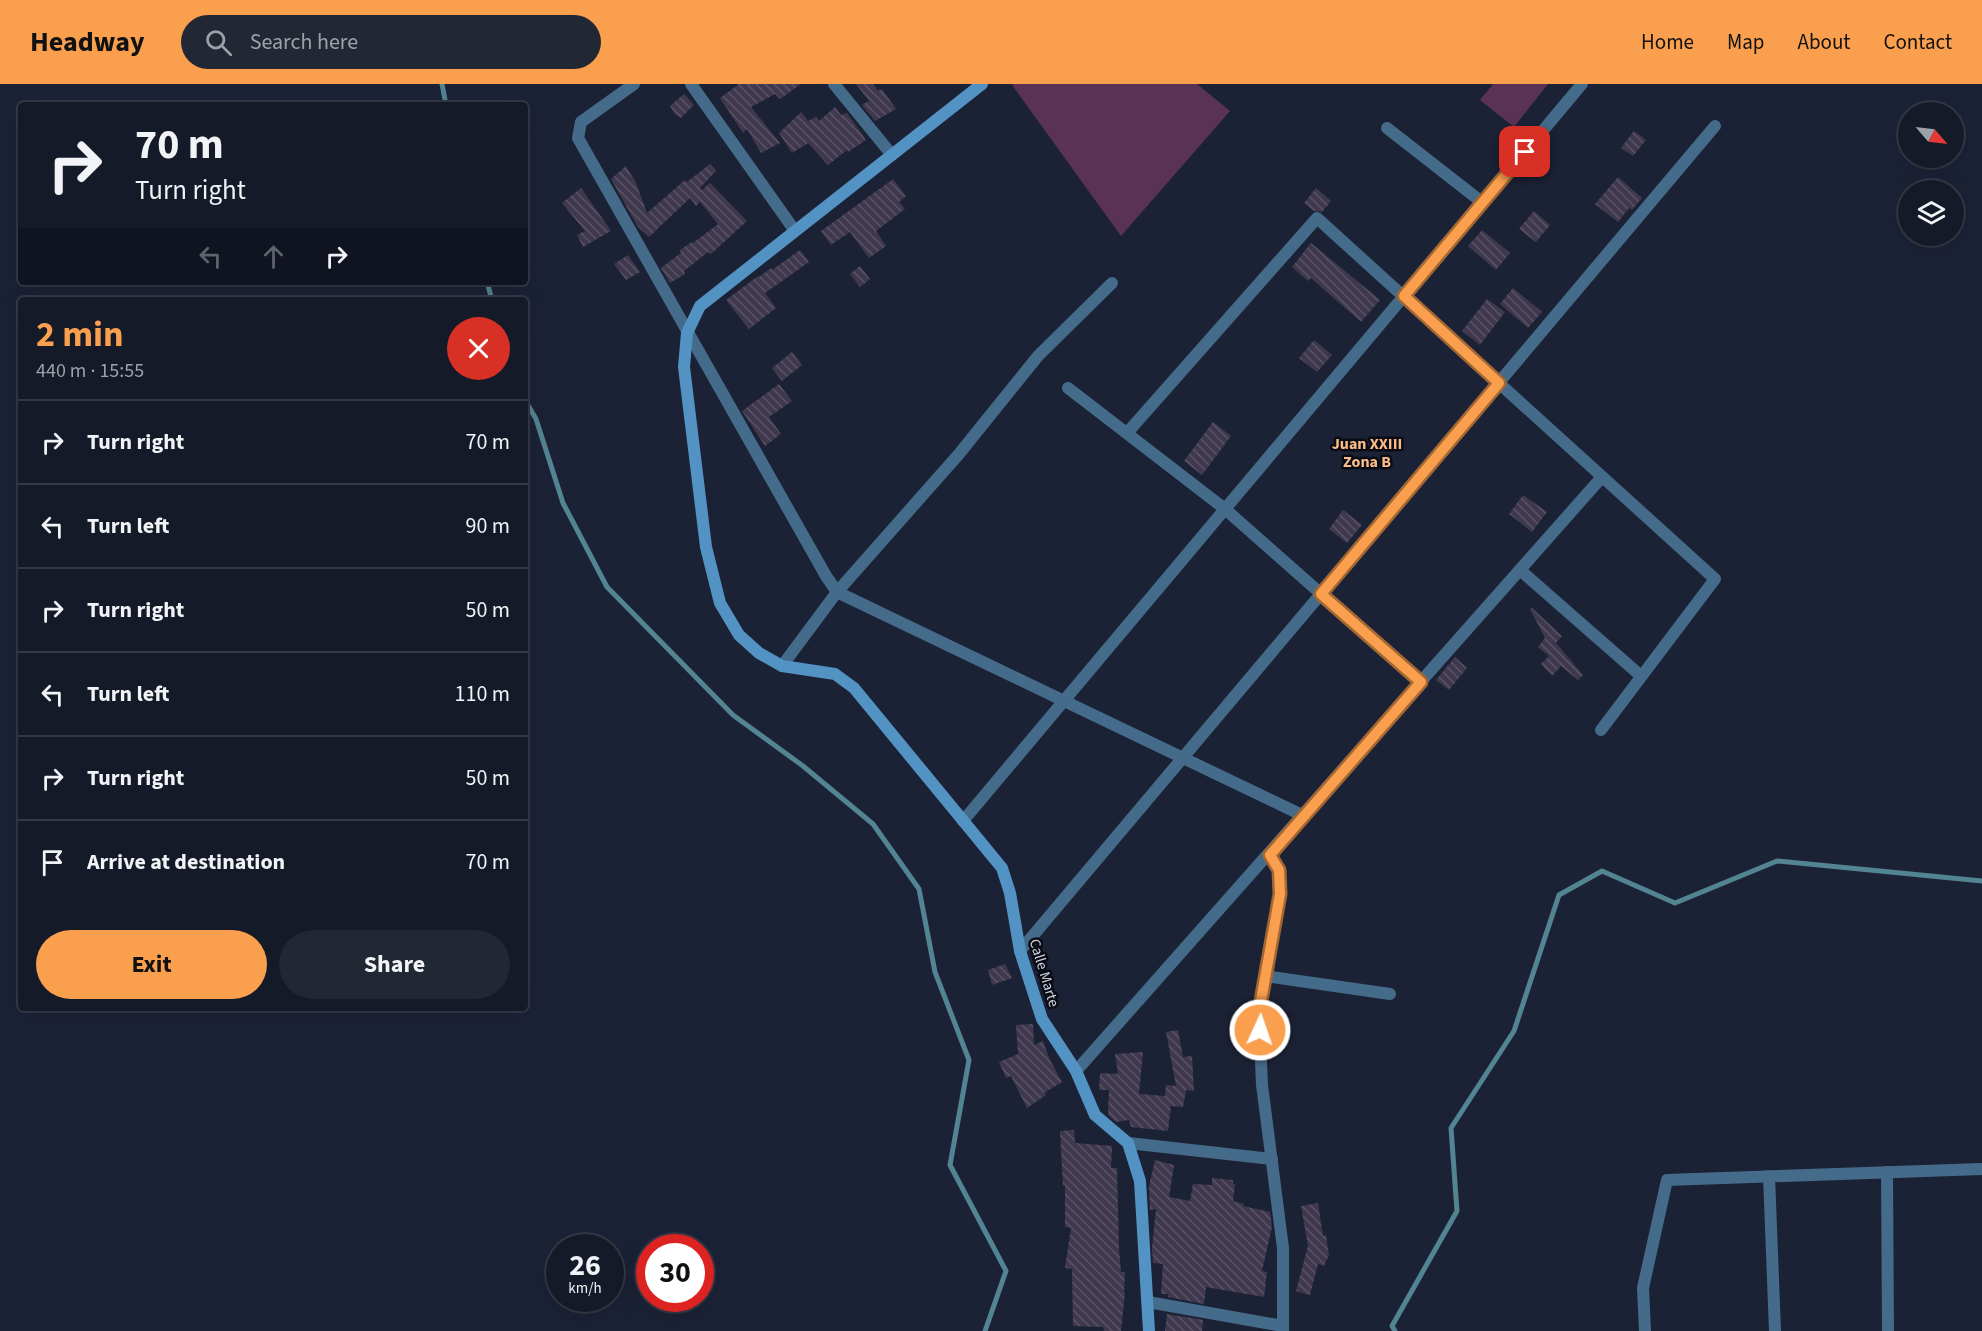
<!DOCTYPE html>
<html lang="en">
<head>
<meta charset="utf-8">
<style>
  body { margin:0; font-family:"Source Sans 3",sans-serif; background:#222734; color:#f1f3f6; height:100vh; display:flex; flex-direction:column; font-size:22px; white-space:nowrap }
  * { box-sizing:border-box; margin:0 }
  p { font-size:20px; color:#9da1a8 }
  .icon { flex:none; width:33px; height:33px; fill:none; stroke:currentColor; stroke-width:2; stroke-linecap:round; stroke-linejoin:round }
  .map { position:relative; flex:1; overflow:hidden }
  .panel { position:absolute; left:18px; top:213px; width:510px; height:714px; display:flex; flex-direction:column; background:#151a28; border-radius:6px; box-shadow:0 6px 24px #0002,0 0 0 2px #343845 }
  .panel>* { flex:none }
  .hud { position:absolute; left:18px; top:18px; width:510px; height:183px; border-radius:6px; box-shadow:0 6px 24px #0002,0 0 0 2px #343845; background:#151a28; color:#f1f3f6; overflow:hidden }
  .needle { width:39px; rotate:118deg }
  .buttons { position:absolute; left:1898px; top:18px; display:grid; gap:12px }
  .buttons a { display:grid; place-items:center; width:66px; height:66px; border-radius:50%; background:#151a28; box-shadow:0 6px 24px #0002,0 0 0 2px #343845; font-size:30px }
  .speed { position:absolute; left:546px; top:1150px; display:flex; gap:12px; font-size:30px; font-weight:700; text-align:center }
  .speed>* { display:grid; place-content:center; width:78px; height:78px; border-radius:50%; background:#151a28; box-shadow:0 6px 24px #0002,0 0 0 2px #343845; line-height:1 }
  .speed small { font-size:15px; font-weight:400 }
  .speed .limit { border:9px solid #d22; background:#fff; color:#111 }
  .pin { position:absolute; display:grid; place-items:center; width:51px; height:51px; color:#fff; margin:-26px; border-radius:12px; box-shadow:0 3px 9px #0006 }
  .me { position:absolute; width:66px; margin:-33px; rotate:3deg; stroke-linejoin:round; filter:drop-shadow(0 0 4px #0008) }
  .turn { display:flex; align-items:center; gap:21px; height:126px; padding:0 18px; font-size:27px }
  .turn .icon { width:78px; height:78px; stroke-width:2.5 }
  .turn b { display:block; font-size:42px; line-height:51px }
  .lanes { display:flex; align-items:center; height:57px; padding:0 18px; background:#0003; justify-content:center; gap:30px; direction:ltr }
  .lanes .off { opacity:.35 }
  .round { display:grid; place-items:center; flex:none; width:63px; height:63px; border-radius:32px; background:#222734 }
  .headline { display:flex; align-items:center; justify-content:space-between; height:102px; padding:0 18px }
  h1 { font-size:36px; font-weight:700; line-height:45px; color:#fa9f4e }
  .primary-button { display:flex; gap:12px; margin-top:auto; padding:12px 18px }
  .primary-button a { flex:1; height:69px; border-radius:36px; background:#fa9f4e; color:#111; font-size:24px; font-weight:700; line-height:69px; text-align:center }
  .primary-button a+a { background:#222734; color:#f1f3f6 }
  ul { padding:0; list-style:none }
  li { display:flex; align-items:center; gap:18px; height:84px; padding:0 18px; border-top:2px solid #343845 }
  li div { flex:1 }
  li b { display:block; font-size:22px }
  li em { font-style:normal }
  header { display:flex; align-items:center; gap:36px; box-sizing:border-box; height:84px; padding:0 30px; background:#fa9f4e; color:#111 }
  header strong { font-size:28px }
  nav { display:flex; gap:33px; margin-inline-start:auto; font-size:21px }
  .search { width:420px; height:54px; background:#222734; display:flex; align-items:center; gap:15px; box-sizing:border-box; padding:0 21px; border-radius:33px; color:#9da1a8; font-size:22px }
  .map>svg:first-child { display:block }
  .grass { fill:#5a3255 }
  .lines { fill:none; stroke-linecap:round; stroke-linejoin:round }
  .stream { stroke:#538491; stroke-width:5 }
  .building { fill:url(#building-back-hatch) }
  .street { stroke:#446b89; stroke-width:12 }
  .secondary { stroke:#5393c4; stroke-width:12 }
  .route-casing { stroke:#a26733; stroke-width:15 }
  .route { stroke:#fa9f4e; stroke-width:10 }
  .labels { text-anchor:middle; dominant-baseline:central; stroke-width:5; stroke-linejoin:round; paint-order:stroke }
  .street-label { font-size:15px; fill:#ced2df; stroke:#090c15 }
  .neighbourhood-label { font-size:16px; font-weight:bold; fill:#fcbc88; stroke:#090c15 }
</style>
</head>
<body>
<header>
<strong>Headway</strong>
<div class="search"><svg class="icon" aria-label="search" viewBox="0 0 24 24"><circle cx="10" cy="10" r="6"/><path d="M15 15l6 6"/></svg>Search here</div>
<nav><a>Home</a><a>Map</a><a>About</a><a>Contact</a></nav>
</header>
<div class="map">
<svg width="1982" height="1247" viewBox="0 0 1982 1247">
  <defs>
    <pattern id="building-back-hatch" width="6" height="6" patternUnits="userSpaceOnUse" patternTransform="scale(1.5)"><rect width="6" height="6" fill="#40384e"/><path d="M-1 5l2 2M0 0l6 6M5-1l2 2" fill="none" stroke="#5a5467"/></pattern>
  </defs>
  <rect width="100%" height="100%" fill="#1c2236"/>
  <!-- grass -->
  <g class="grass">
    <path d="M1014,0h183l33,27 -109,125 -109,-151z"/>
    <path d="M1493,0h55l-34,43 -34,-27z"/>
  </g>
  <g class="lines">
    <!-- stream -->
    <g class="stream">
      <path d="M442,0l4,21"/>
      <path d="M487,198l5,18"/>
      <path d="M525,316l11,19 27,84 44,84 126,128 70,51 70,58 46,65 16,83 34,88 -19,105 56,106 -21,60"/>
      <path d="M1395,1247l-3,-5 65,-115 -6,-83 63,-97 45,-136 43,-24 73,32 102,-42 205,20"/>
    </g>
  </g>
  <!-- building -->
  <g class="building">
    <path d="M739,0h62l-21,15 -5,-5 -24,13 29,36 -19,10 -14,-24 -4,4 -23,-35z"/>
    <path d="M856,0h17l5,7 4,-2 14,20 -21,12 -13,-16 7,-4z"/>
    <path d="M684,10l10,11 -13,13 -6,-4 -5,-8z"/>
    <path d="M835,23l6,8 6,-2 19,27 -18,12 -1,-2 -19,15 -20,-22 -16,10 -13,-20 22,-21 7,9 8,-4 3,4z"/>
    <path d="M1634,47l12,9 -13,16 -12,-8z"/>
    <path d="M710,80l6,7 -16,17 2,2 8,-7 37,38 -36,33 -3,-2 -24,19 1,3 -15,9 -9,-15 20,-15 -1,-3 12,-8 1,1 25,-19 -18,-22 -4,4 -6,-8 -41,39 -11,-10 -27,-48 15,-13 10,17 11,30 38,-33 2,2z"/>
    <path d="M1618,93l24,21 -10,12 -3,-2 -11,14 -23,-18z"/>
    <path d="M893,95l13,17 -7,6 6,7 -29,22 10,15 -17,12 -19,-26 -19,13 -10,-14z"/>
    <path d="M581,104l30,43 -28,16 -6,-12 8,-4 -23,-28z"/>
    <path d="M1316,104l15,13 -9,11 -8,-1 -10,-8z"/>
    <path d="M1534,127l16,14 -14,17 -17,-13z"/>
    <path d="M1482,146l28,23 -14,17 -28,-24z"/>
    <path d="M1311,159l69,57 -19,22 -50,-44 -3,3 -16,-14z"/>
    <path d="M800,166l9,12 -44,31 11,15 -27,21 -23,-29 32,-24 1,1 12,-9 1,2z"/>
    <path d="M628,171l12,17 -14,8 -12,-16z"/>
    <path d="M860,182l10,13 -10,8 -10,-13z"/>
    <path d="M1513,204l29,24 -14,16 -28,-24z"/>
    <path d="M1487,215l18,13 -25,33 -18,-14z"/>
    <path d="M1314,256l18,15 -15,17 -18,-14z"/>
    <path d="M792,268l10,13 -20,16 -10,-13z"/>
    <path d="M779,300l13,17 -23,16 12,17 -16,12 -23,-35z"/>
    <path d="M1213,338l18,14 -29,39 -18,-14z"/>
    <path d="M1523,411l24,17 -15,20 -23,-18z"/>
    <path d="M1343,426l19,15 -15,18 -18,-14z"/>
    <path d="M1532,524l30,28 -6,7 27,32 -5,5 -17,-14 -9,10 -11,-12 8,-8 -11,-9 7,-9 -15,-29z"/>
    <path d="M1455,573l12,11 -18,22 -13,-10z"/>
    <path d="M1005,880l7,14 -20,7 -4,-15z"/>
    <path d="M1033,940l1,21 9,-4 6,17 13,24 -18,11 2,2 -19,13 -16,-32 -5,2 -7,-16 19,-8 -2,-29z"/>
    <path d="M1178,946l5,27 9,-1 2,35 -8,-1 -3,17 -12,-1 -3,25 -37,-4 -2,-7 -13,2 -8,-7 1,-25h-10l1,-17 18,1 -3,-20 28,-2 -4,42 26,2 1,-11 10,1 -10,-54z"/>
    <path d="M1074,1046l1,13 37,3 -1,22h6l2,81 2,23h4l-1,20h1l-4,39h-17l-1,-4 -30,-1 -1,-57 -7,-1 6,-40 -6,-1v-42l-2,1 -3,-55z"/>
    <path d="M1155,1076l19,5 -5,32 21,4 3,-17 19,1v-7l21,2v4h2l-2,17 11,3 -1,2 27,6 2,15 -10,44 5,1 -3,25 -58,-10 -2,17 -36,-7v-3h-7l2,-30 -10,-1 -1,-16 4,-38 -6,1 -1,-24z"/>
    <path d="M1318,1119l5,33 3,-1 3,20 -5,11 -6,-2 -8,31 -14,-4 12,-45 -7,-40z"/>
    <path d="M1167,1230l36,6 -1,11h-37z"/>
  </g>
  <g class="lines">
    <!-- street -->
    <g class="street">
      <path d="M634,0l-53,38 -3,16 248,438 11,16 467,224"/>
      <path d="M691,0l104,147"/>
      <path d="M834,0l58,71"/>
      <path d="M1387,44l96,75"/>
      <path d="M1068,304l157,121 196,173"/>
      <path d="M1127,349l190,-215 398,361 -114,151"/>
      <path d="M1520,486l121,106"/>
      <path d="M782,582l55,-74 122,-138 79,-98 74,-73"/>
      <path d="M963,737l619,-737"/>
      <path d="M1270,771l9,15 1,24 -21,118 3,73 21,163v83"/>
      <path d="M1020,867l695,-825"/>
      <path d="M1265,892l125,18"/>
      <path d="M1076,987l526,-594"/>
      <path d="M1128,1059l144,16"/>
      <path d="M1887,1088l1,159"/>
      <path d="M1769,1092l6,155"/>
      <path d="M1148,1218l135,24"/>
      <path d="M1645,1247l-2,-43 24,-108 315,-11"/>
    </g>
    <!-- secondary -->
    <path class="secondary" d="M982,0l-282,222 -13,27 -3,34 22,180 14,56 19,32 20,18 23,13 53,8 19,14 148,180 8,25 10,58 22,68 34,52 19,44 33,28 12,38 9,150"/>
  </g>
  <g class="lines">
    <defs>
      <path id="route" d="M1260,946l-1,-18 21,-118 -1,-24 -9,-15 151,-173 -100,-88 178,-211 -95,-87 121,-144"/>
    </defs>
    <!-- route casing -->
    <use href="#route" class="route-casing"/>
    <!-- route -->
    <use href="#route" class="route"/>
  </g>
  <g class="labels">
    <!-- street labels -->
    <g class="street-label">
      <text transform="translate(1044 889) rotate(73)">Calle Marte</text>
    </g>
    <!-- neighbourhood labels -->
    <g class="neighbourhood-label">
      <text x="1367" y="360">Juan XXIII<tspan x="1367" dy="18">Zona B</tspan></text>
    </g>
  </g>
</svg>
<div class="buttons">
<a><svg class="needle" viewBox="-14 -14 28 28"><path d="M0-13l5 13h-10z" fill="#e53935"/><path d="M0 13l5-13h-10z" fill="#9da1a8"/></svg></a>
<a><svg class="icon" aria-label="layers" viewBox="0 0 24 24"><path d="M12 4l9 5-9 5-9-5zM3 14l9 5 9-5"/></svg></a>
</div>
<div class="speed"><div>26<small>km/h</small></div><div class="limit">30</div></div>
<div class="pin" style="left:1525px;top:68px;background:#d93025"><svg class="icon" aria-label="arrive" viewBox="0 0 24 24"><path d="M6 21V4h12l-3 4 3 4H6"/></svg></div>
<svg class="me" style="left:1260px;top:946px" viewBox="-20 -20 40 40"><circle r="17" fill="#fa9f4e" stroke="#fff" stroke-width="3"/><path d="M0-11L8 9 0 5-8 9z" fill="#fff"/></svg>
<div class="hud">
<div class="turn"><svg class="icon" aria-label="right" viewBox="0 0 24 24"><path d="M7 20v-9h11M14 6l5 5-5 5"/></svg><div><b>70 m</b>Turn right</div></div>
<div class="lanes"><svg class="icon off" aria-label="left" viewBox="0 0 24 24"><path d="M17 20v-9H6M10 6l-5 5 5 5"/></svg><svg class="icon off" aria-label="ahead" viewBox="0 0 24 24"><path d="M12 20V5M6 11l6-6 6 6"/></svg><svg class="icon" aria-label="right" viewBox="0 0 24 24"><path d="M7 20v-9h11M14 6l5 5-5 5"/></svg></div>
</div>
<section class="panel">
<div class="headline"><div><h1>2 min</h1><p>440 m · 15:55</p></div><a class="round" style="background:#d93025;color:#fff"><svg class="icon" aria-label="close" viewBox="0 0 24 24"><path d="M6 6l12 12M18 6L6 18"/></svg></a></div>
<ul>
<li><svg class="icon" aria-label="right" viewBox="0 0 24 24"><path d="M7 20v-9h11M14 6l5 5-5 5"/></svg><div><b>Turn right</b></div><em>70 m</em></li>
<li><svg class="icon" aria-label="left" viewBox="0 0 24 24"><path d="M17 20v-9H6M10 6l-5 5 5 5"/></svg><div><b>Turn left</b></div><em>90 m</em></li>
<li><svg class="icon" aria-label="right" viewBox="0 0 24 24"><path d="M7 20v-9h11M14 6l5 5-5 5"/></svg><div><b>Turn right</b></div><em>50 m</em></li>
<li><svg class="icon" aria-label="left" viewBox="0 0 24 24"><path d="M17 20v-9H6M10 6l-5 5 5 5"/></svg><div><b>Turn left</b></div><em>110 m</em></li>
<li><svg class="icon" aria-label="right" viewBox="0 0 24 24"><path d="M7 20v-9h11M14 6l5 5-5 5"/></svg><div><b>Turn right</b></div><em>50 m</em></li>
<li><svg class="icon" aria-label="arrive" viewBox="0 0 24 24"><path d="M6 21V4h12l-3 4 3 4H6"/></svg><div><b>Arrive at destination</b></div><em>70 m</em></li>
</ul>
<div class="primary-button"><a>Exit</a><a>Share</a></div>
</section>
</div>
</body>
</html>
